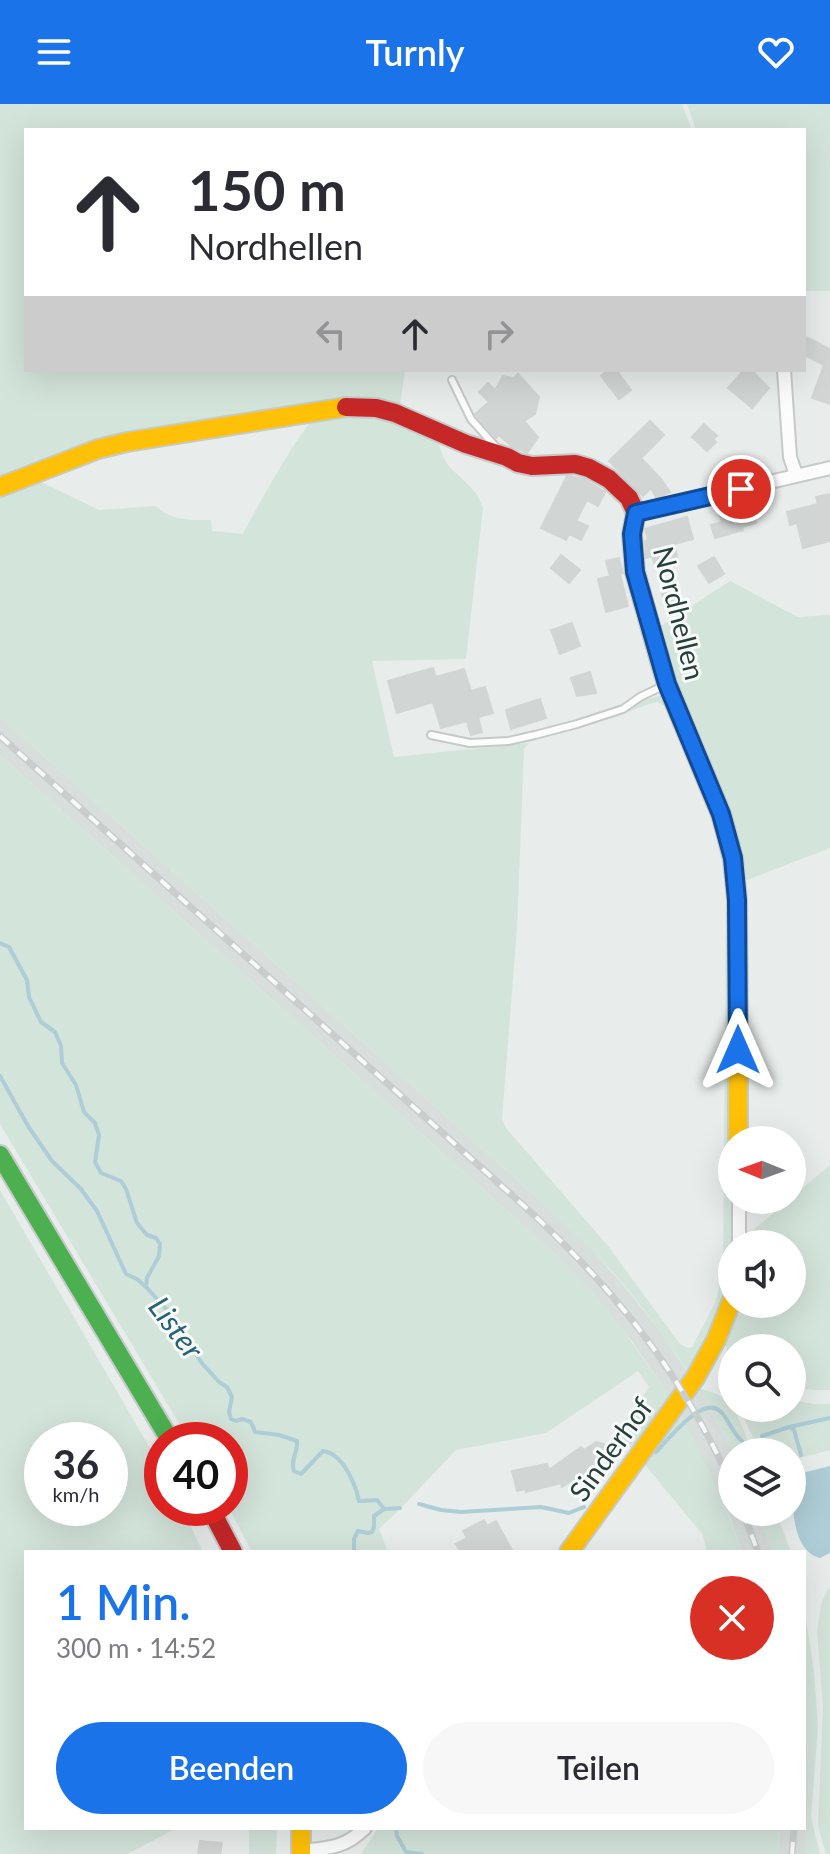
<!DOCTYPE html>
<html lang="de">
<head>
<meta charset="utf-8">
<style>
  body { margin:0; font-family:Lato,sans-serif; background:#f7f7f7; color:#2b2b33; height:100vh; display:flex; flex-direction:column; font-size:30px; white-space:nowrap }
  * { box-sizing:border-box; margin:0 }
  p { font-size:26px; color:#7c7c81 }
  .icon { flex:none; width:44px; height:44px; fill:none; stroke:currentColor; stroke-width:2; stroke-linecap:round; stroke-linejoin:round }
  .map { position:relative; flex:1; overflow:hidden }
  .details { position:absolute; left:24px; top:1446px; width:782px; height:280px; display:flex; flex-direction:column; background:#fff; border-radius:0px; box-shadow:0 8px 32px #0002 }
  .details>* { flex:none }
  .banner { position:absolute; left:24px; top:24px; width:782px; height:244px; border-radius:0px; box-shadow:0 8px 32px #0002; background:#fff; color:#2b2b33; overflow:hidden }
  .needle { width:52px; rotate:271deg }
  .buttons { position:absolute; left:718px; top:1022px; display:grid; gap:16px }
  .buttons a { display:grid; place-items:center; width:88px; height:88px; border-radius:50%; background:#fff; box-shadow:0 8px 32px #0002; font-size:40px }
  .speed { position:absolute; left:24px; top:1318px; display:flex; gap:16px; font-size:40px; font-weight:700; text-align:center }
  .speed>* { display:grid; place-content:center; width:104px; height:104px; border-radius:50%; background:#fff; box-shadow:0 8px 32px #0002; line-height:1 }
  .speed small { font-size:20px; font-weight:400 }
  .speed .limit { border:12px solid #d22; background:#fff; color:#111 }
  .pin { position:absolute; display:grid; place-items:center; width:68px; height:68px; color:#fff; margin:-34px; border:4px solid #fff; border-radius:50%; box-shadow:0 2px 8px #0007 }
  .me { position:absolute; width:88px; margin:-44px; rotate:0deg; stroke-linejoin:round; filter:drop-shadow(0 0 6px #0008) }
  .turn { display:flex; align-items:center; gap:28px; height:168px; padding:0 32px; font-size:36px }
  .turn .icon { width:104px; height:104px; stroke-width:2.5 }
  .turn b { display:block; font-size:56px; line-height:68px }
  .lanes { display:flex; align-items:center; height:76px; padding:0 32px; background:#0003; justify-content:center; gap:40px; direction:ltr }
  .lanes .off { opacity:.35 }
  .round { display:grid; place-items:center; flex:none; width:84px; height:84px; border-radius:42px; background:#f7f7f7 }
  .headline { display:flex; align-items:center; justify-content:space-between; height:136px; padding:0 32px }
  h1 { font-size:48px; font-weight:600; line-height:60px; color:#1a73e8 }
  .button { display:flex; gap:16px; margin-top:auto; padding:16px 32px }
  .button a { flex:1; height:92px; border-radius:48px; background:#1a73e8; color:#fff; font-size:32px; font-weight:600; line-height:92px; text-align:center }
  .button a+a { background:#f7f7f7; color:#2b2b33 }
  header { display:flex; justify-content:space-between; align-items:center; height:104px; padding:0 32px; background:#1a73e8; color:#fff; font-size:36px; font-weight:600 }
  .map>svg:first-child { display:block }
  .built { fill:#d7dedb }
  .green { fill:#d3e4da; fill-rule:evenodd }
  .water { fill:#aecdd6 }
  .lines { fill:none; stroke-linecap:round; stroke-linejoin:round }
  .stream { stroke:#aecdd6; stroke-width:4 }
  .building { fill:#d1d5d4; stroke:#d1d5d4; stroke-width:2 }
  .lane-casing { stroke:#c5cac8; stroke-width:10 }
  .street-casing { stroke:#c5cac8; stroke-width:16 }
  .fast-casing { stroke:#c5cbc9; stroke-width:22 }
  .slow-casing { stroke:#c5cbc9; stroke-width:22 }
  .jam-casing { stroke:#c5cbc9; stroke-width:22 }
  .lane { stroke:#fcfcfc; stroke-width:6 }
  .street { stroke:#fcfcfc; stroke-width:12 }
  .fast { stroke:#4caf50; stroke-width:18 }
  .slow { stroke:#ffc107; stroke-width:18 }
  .jam { stroke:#c62828; stroke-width:18 }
  .rail-casing { stroke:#c9cdcc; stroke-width:7 }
  .rail { stroke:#f7faf9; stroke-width:4; stroke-dasharray:12; stroke-linecap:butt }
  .route-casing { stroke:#114b97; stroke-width:20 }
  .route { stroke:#1a73e8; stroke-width:14 }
  .labels { text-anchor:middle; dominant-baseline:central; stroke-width:6; stroke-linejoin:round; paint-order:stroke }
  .street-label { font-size:28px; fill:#273f3a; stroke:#f7faf9 }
  .water-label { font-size:30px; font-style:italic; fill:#266176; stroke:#f7faf9 }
</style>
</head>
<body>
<header><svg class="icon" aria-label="menu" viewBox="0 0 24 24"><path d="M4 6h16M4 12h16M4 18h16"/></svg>Turnly<svg class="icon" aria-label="heart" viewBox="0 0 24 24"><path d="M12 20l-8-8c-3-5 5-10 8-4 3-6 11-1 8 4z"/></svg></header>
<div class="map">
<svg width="830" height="1750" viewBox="0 0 830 1750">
  <rect width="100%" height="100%" fill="#e8edeb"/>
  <!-- built -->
  <g class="built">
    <path d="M0,613l538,482 50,47 37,41 34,43 39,58 35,64 -1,60h26l15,40h-31l-11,-33 -60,-121 -39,-57 -40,-49 -37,-38 -43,-39 -512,-460z"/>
    <path d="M804,1594l5,74 -3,82h-28l2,-26h24z"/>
  </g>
  <!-- green -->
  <g class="green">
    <path d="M0,0h682l10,26h-666v240h379l-6,42 -30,-9 -236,34 -133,43z"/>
    <path d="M687,0h143v187h-26v-161h-108z"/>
    <path d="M372,307l64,23c3,12 6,23 13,32 14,16 27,21 34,42l-17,151 -94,2 22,96 135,-14 -5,6 -7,180 -15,190 4,9 102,118 72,98 8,4 4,-1 24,-46 7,-32 3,-375 -4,-31 -7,-31 -11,-32 -40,-94 -7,-4 -8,2 -42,16 38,-20 18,-5 55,127 13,73 1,373c-3,40 -24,71 -44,104 -20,-29 -40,-58 -62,-85 -27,-31 -58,-59 -88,-88l-538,-482v-226l33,-13 66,32 57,-4c15,15 35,14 55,14l1,11 31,3c11,-21 58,-108 73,-116 13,-7 41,-6 56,-7z"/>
    <path d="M730,477l68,36 32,-2v233l-88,34 -2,-34 -20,-63 -48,-109 -14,-48z"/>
    <path d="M0,651l512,460c28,25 56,50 81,78 29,33 53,69 78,105l-36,55 -18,-22 32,-44 -11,-16 -92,62 -90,17 -56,59 -21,20 9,23h-136l-23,-44h1v-68h-41l-189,-316z"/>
    <path d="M830,1061v225h-18l-20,-3v-39h-60v14c-13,-19 -2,-37 4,-58h56v-60h-47l1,-8 43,-36h3v-3z"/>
    <path d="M0,1086l162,279v39h20l21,44h-177v276h151l-50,26h-127zM42,1336h68v68h-68z"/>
    <path d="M698,1284c9,3 19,5 26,10 14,11 21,37 28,54h-19z"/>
    <path d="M792,1296l21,4h17v46l-38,10v-8h-32l-21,-44h53z"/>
    <path d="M679,1307c24,46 47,92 63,141h-35l-4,-17 -61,-74z"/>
    <path d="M758,1408h18l15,40h-18z"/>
    <path d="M830,1485v265h-4l-8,-28 5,-119 -6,-76 4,-26 6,-15z"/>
    <path d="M804,1501l10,67 4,55 -7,90 9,37h-14l3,-82 -5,-74z"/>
    <path d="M249,1724h28l-1,26h-27z"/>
    <path d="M378,1724h402l-2,26h-417z"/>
  </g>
  <!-- water -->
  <path class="water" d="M830,1362v87l-10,5c-29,-7 -28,-57 -28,-80l2,-3z"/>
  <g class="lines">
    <!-- stream -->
    <g class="stream">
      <path d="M0,839l9,4 18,33 2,17 12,25 14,10 6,14 1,17 14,22 8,27 11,11 4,12 -4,27 6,11 20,8 5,8 11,34 10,12 9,3 4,6 -1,12 -12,22 -1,9 24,26 2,14 4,8 14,9 11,18 18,20 8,5 5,10 -3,15 2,7 5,2 6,-2 9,3 4,10 24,3 18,6c1,11 -7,19 -3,30l7,3 22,-23c20,3 32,32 36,50l18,-1 7,9 -10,7v11l-2,5 -4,1 -10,-2 -4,8v12l2,1"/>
      <path d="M0,972l28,50 24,35 29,28 16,22 29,63 11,5 9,8"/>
      <path d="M791,1324l3,2 7,25"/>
      <path d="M762,1332l27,-9 41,-9"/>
      <path d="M656,1348c12,-12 46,-57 64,-41 9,8 12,22 22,30"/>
      <path d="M419,1400l22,6 20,2 80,-5 28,6 15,-6"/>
      <path d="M384,1405l16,-1"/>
      <path d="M396,1724l1,8 9,16 16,2"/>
    </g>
  </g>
  <!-- building -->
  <g class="building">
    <path d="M804,232l26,13v55l-18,-6 12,-33 -20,-10z"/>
    <path d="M608,266h8l15,20 -12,9 -18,-23z"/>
    <path d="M744,266h7l18,18 -17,20 -24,-20z"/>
    <path d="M518,270l21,23 -4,17 -11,7 14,16 -11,16 -17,-8 -11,-10 -3,3 -21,-24 14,-12 -10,-10 9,-9 7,7 8,-14 11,2z"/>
    <path d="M650,317l14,14 -23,23 20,21 9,13 -13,7 -6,-11 -8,8 -34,-35z"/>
    <path d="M704,320l13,12 -4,3 3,3 -9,9 -15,-14z"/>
    <path d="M567,372l17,3 21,13 -7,14 -11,-6 -11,21 12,5 -7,14 -12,-6 -3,6 -25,-12z"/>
    <path d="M830,390v47l-27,7 -6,-25 -7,2 -3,-13 31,-8 -2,-7z"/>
    <path d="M750,396l6,23 -14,4 1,3 -28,8 -4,-13 11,-3 -4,-13z"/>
    <path d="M687,413l6,22 -19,5 5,19 -23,6 -4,-13 -6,2 -1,-17 3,-1 -3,-11z"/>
    <path d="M561,451l19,15 -11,13 -18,-15z"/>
    <path d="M714,453l10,17 -15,9 -11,-17z"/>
    <path d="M619,454l4,15 -13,3 -4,-15z"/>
    <path d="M620,470l8,32 -22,6 -8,-33z"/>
    <path d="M676,487l4,15 -13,4 -5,-16z"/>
    <path d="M572,519l8,23 -20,8 -9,-24z"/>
    <path d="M433,564l3,9 28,-8 7,22 14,-4 8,26 -15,4 4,15 -11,3 -4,-14 -26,7 -8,-26 -36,11 -9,-32z"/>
    <path d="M590,568l6,21 -19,3 -6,-18z"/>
    <path d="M540,595l6,19 -35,11 -5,-19z"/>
    <path d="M596,1338l18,5 -16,17 -4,8 -6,-1 -26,16 -1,-4 -35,9 -1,-3 -8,2 -5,-20 35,-7 2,6 32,-23 3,3z"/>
    <path d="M484,1416l3,6 9,-5 17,31h-52l-5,-8 11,-6 -4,-7z"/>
    <path d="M200,1737l22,2 -2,11h-22z"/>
  </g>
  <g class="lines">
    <defs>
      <g id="lane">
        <path d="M452,276l19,39 25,28"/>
        <path d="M431,631l39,8 38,-2 27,-6 42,-11 46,-15 17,-12 23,-11"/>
      </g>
      <g id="street">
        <path d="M784,266l6,87 6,18"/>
        <path d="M636,409l194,-45"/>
        <path d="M739,1096v44"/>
        <path d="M301,1747c28,-3 44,-3 64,-23"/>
      </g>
      <g id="fast">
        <path d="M660,557l7,23 54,130 12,44 4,42 1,125"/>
        <path d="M0,1051l170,285"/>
      </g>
      <g id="slow">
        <path d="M0,383l98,-38 29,-7 219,-35"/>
        <path d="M738,921v115"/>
        <path d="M569,1448l126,-174 21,-38 16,-40"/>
        <path d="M301,1724v26"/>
      </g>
      <g id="jam">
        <path d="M346,303l30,1 19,5 71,31 41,13 11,6 14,3 43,-2 14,4 20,11 20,19 7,15 -4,21 3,38 25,89"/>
        <path d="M210,1404l23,44"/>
      </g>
    </defs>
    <!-- lane casing -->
    <use href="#lane" class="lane-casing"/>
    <!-- street casing -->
    <use href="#street" class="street-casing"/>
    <!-- fast casing -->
    <use href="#fast" class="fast-casing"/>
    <!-- slow casing -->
    <use href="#slow" class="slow-casing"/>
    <!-- jam casing -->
    <use href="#jam" class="jam-casing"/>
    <!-- lane -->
    <use href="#lane" class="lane"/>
    <!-- street -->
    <use href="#street" class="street"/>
    <!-- fast -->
    <use href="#fast" class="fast"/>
    <!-- slow -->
    <use href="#slow" class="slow"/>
    <!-- jam -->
    <use href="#jam" class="jam"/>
    <defs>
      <g id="rail">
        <path d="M0,632l524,470c92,84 156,165 208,279"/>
        <path d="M743,1408l15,40"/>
        <path d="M792,1750l2,-26"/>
      </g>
    </defs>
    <!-- rail casing -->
    <use href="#rail" class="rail-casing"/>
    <!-- rail -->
    <use href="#rail" class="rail"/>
  </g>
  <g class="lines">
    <defs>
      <path id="route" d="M738,946l-1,-150 -4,-42 -12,-44 -54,-130 -32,-112 -3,-38 4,-21 105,-24"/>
    </defs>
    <!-- route casing -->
    <use href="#route" class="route-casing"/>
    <!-- route -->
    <use href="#route" class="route"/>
  </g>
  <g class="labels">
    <!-- street labels -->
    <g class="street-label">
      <text transform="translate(680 509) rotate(76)">Nordhellen</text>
      <text transform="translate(610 1345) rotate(-54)">Sinderhof</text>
    </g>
    <!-- water labels -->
    <g class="water-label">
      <text transform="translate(177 1223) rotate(53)">Lister</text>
    </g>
  </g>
</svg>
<div class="buttons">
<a><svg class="needle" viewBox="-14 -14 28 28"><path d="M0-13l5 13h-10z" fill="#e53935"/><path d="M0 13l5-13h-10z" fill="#7c7c81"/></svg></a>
<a><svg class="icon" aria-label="sound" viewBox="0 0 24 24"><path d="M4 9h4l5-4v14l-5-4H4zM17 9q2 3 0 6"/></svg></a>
<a><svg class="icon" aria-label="search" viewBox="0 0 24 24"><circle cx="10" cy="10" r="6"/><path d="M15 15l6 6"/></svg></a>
<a><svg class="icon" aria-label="layers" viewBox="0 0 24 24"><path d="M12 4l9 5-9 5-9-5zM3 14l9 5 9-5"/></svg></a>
</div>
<div class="speed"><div>36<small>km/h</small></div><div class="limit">40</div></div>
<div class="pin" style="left:741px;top:385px;background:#d93025"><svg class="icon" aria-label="arrive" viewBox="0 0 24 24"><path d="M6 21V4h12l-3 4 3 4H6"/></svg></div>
<svg class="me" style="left:738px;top:946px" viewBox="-20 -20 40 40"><path d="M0-17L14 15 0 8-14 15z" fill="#1a73e8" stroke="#fff" stroke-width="4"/></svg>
<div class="banner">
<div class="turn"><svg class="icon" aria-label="ahead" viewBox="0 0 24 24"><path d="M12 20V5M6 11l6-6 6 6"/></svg><div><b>150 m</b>Nordhellen</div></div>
<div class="lanes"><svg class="icon off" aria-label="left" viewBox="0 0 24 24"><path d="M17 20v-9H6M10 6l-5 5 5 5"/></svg><svg class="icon" aria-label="ahead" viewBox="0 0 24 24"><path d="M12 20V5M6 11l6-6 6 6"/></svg><svg class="icon off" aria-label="right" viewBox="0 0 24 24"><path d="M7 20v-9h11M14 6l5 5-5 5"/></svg></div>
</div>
<section class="details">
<div class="headline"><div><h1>1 Min.</h1><p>300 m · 14:52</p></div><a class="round" style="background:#d93025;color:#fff"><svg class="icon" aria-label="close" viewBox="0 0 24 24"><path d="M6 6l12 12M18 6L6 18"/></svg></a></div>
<div class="button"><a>Beenden</a><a>Teilen</a></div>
</section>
</div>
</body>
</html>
